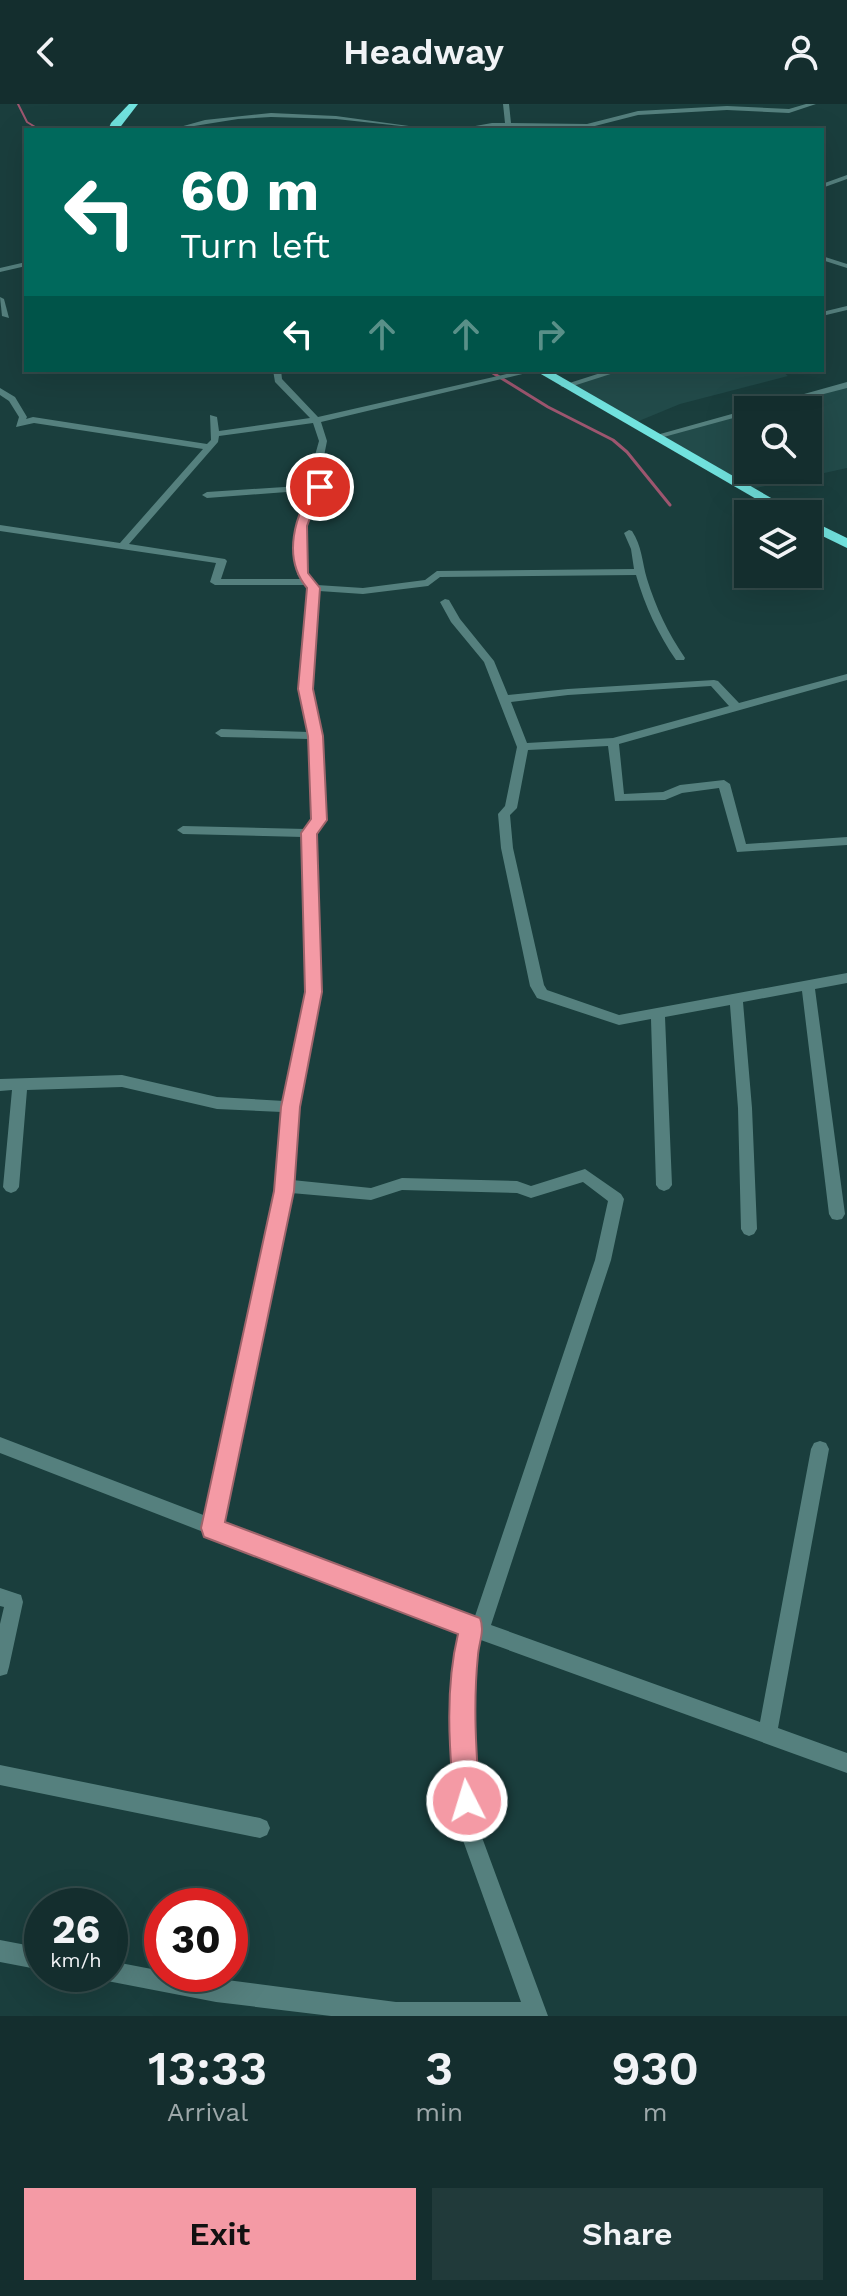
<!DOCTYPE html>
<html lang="en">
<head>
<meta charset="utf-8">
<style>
  body { margin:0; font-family:"Work Sans",sans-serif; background:#213a3a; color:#f1f3f6; height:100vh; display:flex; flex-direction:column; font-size:30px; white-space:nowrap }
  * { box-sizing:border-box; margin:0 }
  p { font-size:26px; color:#9da8aa }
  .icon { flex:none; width:44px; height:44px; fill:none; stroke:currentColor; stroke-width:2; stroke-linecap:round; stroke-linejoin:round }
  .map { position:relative; height:1912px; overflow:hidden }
  .side { display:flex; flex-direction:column; background:#142e2e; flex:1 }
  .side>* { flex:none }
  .hud { position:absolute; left:24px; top:24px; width:800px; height:244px; border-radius:0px; box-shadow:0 8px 32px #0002,0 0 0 2px #334a4a; background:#00695c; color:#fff; overflow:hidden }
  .controls { position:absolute; left:734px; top:292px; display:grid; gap:16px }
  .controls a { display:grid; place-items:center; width:88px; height:88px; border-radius:0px; background:#142e2e; box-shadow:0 8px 32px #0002,0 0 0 2px #334a4a; font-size:40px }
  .speed { position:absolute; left:24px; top:1784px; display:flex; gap:16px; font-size:40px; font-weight:700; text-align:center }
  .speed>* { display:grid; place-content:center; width:104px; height:104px; border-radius:50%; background:#142e2e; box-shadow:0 8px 32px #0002,0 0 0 2px #334a4a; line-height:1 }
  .speed small { font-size:20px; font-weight:400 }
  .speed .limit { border:12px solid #d22; background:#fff; color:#111 }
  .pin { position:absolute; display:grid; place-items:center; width:68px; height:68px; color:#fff; margin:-34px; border:4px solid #fff; border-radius:50%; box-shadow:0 2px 8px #0007 }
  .me { position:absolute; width:88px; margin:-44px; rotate:355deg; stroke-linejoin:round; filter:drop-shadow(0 0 6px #0008) }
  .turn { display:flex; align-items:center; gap:28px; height:168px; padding:0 24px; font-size:36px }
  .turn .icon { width:104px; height:104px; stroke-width:2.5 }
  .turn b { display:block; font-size:56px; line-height:68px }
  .lanes { display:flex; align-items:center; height:76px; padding:0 24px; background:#0003; justify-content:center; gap:40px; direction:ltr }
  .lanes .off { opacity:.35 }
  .eta { display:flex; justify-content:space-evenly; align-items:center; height:136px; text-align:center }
  .eta b { font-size:48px; font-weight:600; line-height:56px }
  .primary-button { display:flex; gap:16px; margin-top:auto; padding:16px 24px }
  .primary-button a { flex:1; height:92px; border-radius:0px; background:#f49aa5; color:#111; font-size:32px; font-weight:600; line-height:92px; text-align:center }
  .primary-button a+a { background:#213a3a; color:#f1f3f6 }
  header { display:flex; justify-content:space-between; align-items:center; height:104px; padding:0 24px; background:#142e2e; font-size:36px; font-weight:600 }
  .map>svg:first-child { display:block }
  .built { fill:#224b4a }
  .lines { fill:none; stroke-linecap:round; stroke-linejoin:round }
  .stream-far1 { stroke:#9d566f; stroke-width:2 }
  .stream { stroke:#9d566f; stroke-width:3 }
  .minor { fill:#55807e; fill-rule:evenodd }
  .highway { fill:#71e2de; fill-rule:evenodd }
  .route { fill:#f49aa5; stroke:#9f646b; stroke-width:2 }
</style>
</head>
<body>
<header><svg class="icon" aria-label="back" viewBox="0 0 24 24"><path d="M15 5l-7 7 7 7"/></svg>Headway<svg class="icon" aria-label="person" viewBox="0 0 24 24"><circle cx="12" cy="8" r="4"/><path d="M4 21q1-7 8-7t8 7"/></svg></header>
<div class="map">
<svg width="847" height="1912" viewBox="0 0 847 1912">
  <rect width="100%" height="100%" fill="#1a3e3d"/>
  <!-- built -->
  <g class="built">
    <path d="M619,266h161l8,6 -108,28 -46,19 -70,-37z"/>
    <path d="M847,281v83l-100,22 -90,-54 91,-25v59h60v-60h-56z"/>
  </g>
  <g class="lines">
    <!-- stream-far1 -->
    <path class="stream-far1" d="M18,0l9,18 13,8"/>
    <!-- stream -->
    <path class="stream" d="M488,266l60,37 65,33 14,12 43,53"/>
    <!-- minor -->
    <g class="minor">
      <path d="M503,0h6l2,19 76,1 51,-13 89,-5 62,3 17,-5h10l-27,9 -62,-3 -89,5 -51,13 -75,-1v3h-6l-1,-3 -52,3 39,-7h13z"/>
      <path d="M271,9l65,3 102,14 -102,-11 -65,-2 -33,2 -69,11 36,-10z"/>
      <path d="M847,71v4l-25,9v-4z"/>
      <path d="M822,152l25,8v4l-25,-8z"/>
      <path d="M26,158v4l-26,6v-4z"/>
      <path d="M0,193l4,2 5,19 -7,-2z"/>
      <path d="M847,202v4l-25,6v-4z"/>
      <path d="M273,266h8l1,9 36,38 206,-47h15l-218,52 6,19 -5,25 3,21 -10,15 -9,24 1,48 10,11 46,3 62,-8 12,-9 197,-2 -3,-20 -7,-16 5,-3 3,1c10,15 10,31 15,48 9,29 21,54 38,79l-1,2h-8c-18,-26 -31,-54 -40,-85l-196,2 -12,9 -65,8 -44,-3 -8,98 10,47 4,84 -10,14 5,158 -23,115 -5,73 79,8 31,-10 115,3 14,5 54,-17 36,25 3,5 -13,61 -120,365 269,97 51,-273 3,-6 6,-2 6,2 3,6 -51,279 69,25v20l-369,-134 -7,98 9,95 68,184h-217l-115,-14 -114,-22 -2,-6h10v-13l52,10v3h19l215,28h125l-61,-170 -9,-95 6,-84 4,-21 -461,-179v-16l206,79 70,-325 6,-79 -65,-3 -95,-22 -95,3 -8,97 -3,4 -5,2 -5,-2 -3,-4 9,-97 -12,1v-12l122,-4 95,22 67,4 22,-109 -3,-155 -120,-3 -6,-4 6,-4 123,3 7,-10 -4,-80 -88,-2 -6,-4 6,-4 88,3 -8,-43 8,-101 -3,-3h-91l-5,-3 6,-19 -216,-32v-6l120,18 83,-94 -169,-26 -18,4 3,-10 -10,-16 -9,-6v-7l15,9 12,20 -1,2 7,-2 174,27 4,-4 -1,-25 7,2 2,14 91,-13 -35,-36zM313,319l6,18 -7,25 3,19 -108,7 -5,3 5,3 106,-8c-20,31 -17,49 -16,84l4,5h-80l6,-18 -2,-2 -96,-15 89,-102 1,-6zM583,1078l25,19 -13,59 -121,359 -252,-97 69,-329 80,7 31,-10 115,3 14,5z"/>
      <path d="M610,266h13l-56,18 -7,-2z"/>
      <path d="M847,278v6l-85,22h-14v4l-88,24 -7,-2z"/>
      <path d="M445,495l4,1 11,19 34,42 14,34 60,-6 146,-9 4,1 21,22 108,-29v6l-228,64 5,50 39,-2 17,-7 44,-5 6,4 16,60 101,-7v8l-110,7 -18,-64 -37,5 -17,7 -50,1 -7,-55 -80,4 -11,58 -7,7 3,33 31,137 3,5 72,25 228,-42v10l-32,6 30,225 -3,5 -5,1 -5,-1 -3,-5 -27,-223 -59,11 9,106 5,121 -3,5 -5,2 -5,-2 -3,-5 -3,-121 -8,-103 -65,12 7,168 -3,4 -5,2 -5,-2 -3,-4 -5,-166 -32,6 -82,-27 -7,-12 -29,-138 -3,-34 7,-8 12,-59 -33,-85 -33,-40 -11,-20zM711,582l18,20 -116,32 -86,5 -16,-41 57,-7z"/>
      <path d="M0,1484l21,7 2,7 -14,65 -2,7 -7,2v-52l4,-17 -4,-1z"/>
      <path d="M0,1661l260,53 7,3 3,7 -3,7 -7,3 -260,-53z"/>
      <path d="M0,1836l42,8v22l-42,-8z"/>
    </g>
    <!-- highway -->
    <g class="highway">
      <path d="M129,0h9l-20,26h-10l3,-7z"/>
      <path d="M534,266h15l250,144h-17z"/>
      <path d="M808,415l39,19v10l-39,-19z"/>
    </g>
  </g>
  <!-- route -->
  <path class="route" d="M316,381l10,2 -10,15 -9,24 1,47 12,15 -7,101 10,47 4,84 -10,14 5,158 -22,115 -6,84 -69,331 255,96c5,13 -1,24 -2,37 -5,49 -2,97 2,146l-3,9 -10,4 -9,-4 -4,-9c-5,-55 -9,-113 4,-167l-246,-94 -8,-3 -3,-9 73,-337 7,-84 24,-115 -4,-159 10,-14 -3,-83 -10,-47 9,-101c-25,-30 -13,-74 9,-103z"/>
</svg>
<div class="controls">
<a><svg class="icon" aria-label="search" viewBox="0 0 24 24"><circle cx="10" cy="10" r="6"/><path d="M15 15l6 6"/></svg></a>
<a><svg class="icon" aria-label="layers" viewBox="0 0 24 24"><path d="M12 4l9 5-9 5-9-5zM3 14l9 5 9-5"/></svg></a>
</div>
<div class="speed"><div>26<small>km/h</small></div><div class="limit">30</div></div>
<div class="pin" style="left:320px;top:383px;background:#d93025"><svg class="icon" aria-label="arrive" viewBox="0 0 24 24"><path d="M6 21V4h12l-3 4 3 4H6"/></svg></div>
<svg class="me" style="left:467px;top:1697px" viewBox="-20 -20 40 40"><circle r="17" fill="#f49aa5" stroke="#fff" stroke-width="3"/><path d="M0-11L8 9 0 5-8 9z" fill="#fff"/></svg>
<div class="hud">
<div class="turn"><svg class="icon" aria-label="left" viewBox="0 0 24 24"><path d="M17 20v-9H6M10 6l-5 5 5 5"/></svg><div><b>60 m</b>Turn left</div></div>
<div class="lanes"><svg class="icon" aria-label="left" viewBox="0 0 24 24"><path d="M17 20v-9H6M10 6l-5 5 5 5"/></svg><svg class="icon off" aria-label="ahead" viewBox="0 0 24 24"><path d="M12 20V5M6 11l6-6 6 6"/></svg><svg class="icon off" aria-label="ahead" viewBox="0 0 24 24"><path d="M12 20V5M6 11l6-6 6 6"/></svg><svg class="icon off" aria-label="right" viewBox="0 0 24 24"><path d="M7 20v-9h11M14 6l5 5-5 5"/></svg></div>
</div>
</div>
<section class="side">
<div class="eta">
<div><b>13:33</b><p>Arrival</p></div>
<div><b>3</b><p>min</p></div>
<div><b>930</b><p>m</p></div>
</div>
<div class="primary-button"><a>Exit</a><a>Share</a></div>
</section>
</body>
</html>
